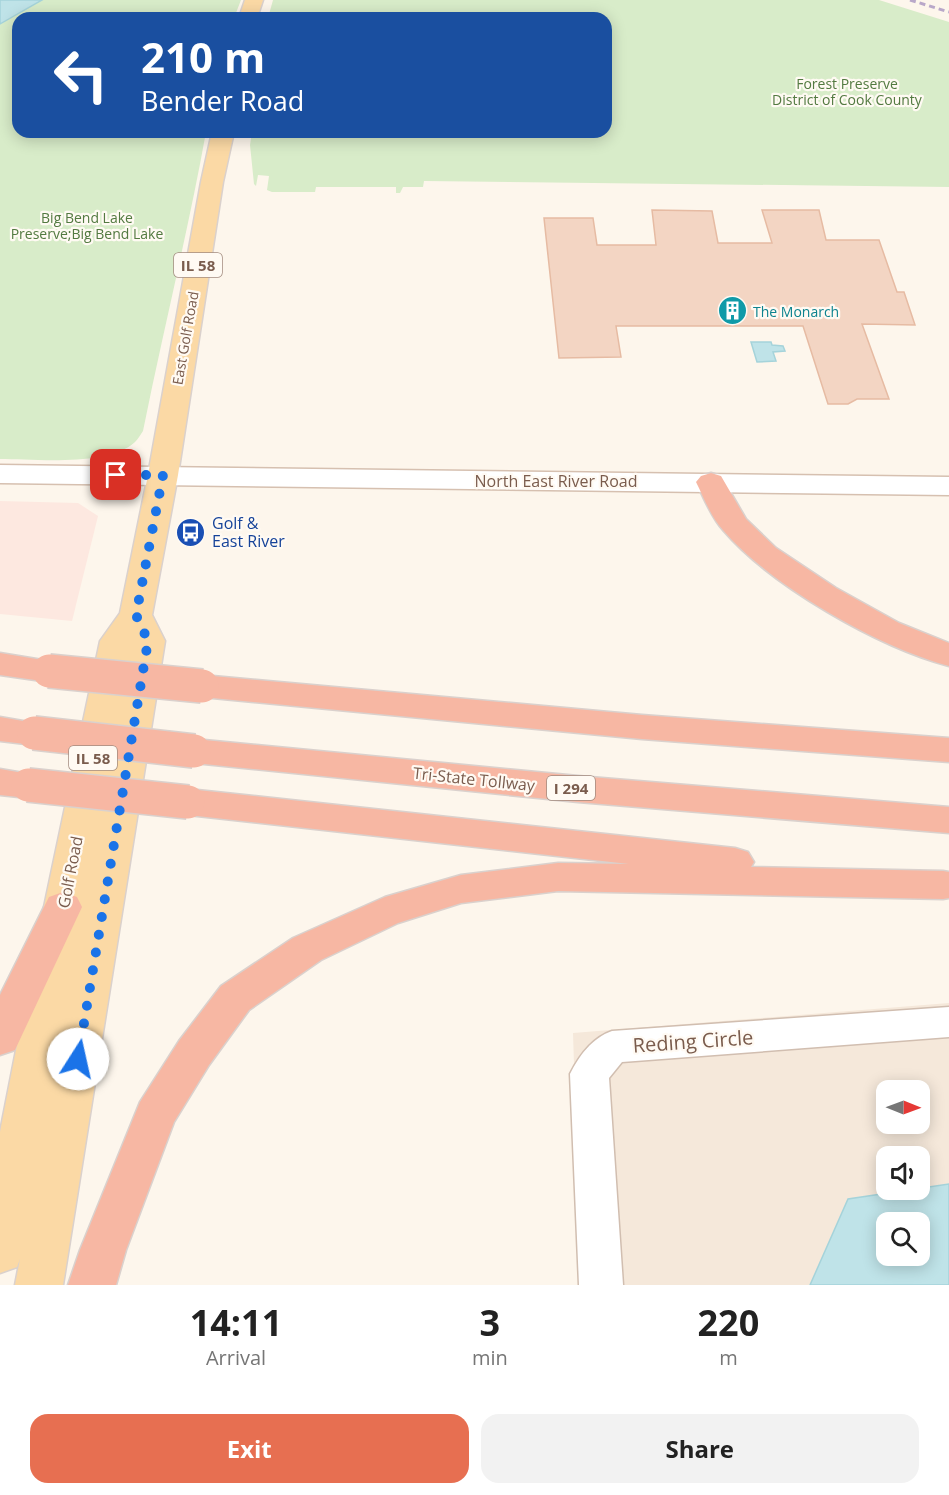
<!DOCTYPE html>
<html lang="en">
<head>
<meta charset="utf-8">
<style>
  body { margin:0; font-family:"Open Sans",sans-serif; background:#f2f2f2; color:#222; height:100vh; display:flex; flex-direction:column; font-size:22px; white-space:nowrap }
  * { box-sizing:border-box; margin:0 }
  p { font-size:20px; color:#767676 }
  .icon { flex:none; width:33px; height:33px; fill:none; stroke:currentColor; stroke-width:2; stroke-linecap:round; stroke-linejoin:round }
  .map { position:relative; height:1285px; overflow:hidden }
  .details { display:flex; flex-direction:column; background:#fff; flex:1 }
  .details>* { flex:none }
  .top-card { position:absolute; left:12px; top:12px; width:600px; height:126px; border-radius:18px; box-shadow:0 3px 15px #0003; background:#1a4fa0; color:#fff; overflow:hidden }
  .needle { width:39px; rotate:91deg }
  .tools { position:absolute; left:876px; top:1080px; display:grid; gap:12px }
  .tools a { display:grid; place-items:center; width:54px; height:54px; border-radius:12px; background:#fff; box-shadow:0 3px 15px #0003; font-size:30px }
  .pin { position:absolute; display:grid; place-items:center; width:51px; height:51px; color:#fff; margin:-26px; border-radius:12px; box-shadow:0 3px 9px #0006 }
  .me { position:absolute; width:66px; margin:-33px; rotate:10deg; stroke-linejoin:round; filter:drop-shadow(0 0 4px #0008) }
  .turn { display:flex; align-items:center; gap:21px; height:126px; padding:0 30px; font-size:27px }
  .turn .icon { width:78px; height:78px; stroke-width:2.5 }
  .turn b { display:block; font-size:42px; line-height:51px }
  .eta { display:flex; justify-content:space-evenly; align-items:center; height:102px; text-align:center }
  .eta b { font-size:36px; font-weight:700; line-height:42px }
  .action { display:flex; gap:12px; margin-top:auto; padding:12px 30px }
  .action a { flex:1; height:69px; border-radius:18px; background:#e76f51; color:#fff; font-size:24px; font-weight:700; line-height:69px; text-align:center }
  .action a+a { background:#f2f2f2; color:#222 }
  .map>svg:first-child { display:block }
  .residential { fill:#f5e8da; fill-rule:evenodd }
  .commercial { fill:#fde8e0 }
  .green { fill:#d8ecc9 }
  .water { fill:#bfe3e8; stroke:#a5d3da; stroke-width:1.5; fill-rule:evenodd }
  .building { fill:#f3d5c3; stroke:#e6bba3; stroke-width:1.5 }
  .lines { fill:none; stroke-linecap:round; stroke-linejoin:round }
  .street-casing { stroke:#d1beb0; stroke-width:3 }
  .secondary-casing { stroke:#d6c0b0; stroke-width:3 }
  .primary-casing { stroke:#dad1cd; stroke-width:3 }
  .highway-casing { stroke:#dad1cd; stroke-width:3 }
  .street { fill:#fff; fill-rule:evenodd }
  .secondary { fill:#fff; fill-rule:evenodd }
  .primary { fill:#fbd9a5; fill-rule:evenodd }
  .highway { fill:#f7b7a3; fill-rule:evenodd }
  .rail { stroke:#b9a8c9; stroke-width:3; stroke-dasharray:6 4; stroke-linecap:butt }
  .highway-bridge-casing { stroke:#dad1cd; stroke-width:36; stroke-linecap:butt }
  .highway-bridge { stroke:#f7b7a3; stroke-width:33 }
  .route { stroke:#1a73e8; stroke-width:10; stroke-dasharray:0 18 }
  .labels { text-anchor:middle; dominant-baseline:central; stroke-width:4.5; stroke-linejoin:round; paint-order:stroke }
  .far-park-label { font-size:14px; fill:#537a41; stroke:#fffaf3 }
  .far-culture-label { font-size:14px; fill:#0d838f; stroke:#fffaf3; text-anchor:start }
  .far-street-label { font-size:14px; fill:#7a5c4d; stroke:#fffaf3 }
  .shield { fill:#fffaf3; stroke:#a28b7f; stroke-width:1.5 }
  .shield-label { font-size:15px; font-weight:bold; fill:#7a5c4d }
  .street-label { font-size:16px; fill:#7a5c4d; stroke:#fffaf3 }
  .transit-label { font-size:16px; fill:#164399; stroke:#fffaf3; text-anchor:start }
  .near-street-label { font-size:20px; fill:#7a5c4d; stroke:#fffaf3 }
</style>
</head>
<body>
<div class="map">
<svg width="949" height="1285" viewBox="0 0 949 1285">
  <rect width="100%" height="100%" fill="#fdf6ec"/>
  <!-- residential -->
  <path class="residential" d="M949,1003v181l-29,4v-32h-34v34h25l-63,9 -38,86h-229l-8,-252zM886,1090h34v34h-34z"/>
  <!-- commercial -->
  <path class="commercial" d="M0,501l78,2 20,13 -26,105 -72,-7z"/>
  <!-- green -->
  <g class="green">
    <path d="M0,0h241l-7,18h-216v114h188c-18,100 -43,199 -63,299 -2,3 -5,8 -8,11 -27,25 -100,17 -135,17z"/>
    <path d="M273,0h606l70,22v165l-525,-6 -1,6h-20l-3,6h-4v-6h-80l-1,5h-43l-5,-2 2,-14 -11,-1 -2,11 -2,-2 -4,-39 2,-13h354v-114h-338z"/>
  </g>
  <!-- water -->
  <g class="water">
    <path d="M0,0h42l-42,24z"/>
    <path d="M751,342h20l1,3 11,1 2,5 -12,1 3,9 -19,1z"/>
    <path d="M949,1184v101h-139l38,-86zM886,1222h34v34h-34z"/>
  </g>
  <!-- building -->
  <path class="building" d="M652,210l60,1 6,32h54l-10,-33h57l7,30h53l18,52h7l11,33 -53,-1 27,75h-32l-9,5h-20l-25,-78h-187l5,31 -62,1 -15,-140h49l4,27h59z"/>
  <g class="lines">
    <defs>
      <path id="street" d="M949,1007v30l-327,25 -13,16 14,207h-44l-9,-211c9,-18 22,-36 42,-43z"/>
      <path id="secondary" d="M0,465l949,12v18l-949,-12z"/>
      <g id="primary">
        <path d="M245,0h18l-6,18h-18z"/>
        <path d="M212,132h22l-11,50 -45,293 -26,140 13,26 -102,644h-48l5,-26 -3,8 -17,6v-141l44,-225 56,-266 20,-28 28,-138 53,-293z"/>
      </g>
      <g id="highway">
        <path d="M711,473l10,3 25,43 30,29 60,40 63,35 50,20v23c-71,-19 -178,-80 -226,-136 -12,-13 -19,-32 -27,-48l5,-6z"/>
        <path d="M0,653l61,10 5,8 -5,8 -12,3 -49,-7z"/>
        <path d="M202,675l440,40 307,23v24l-307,-23 -440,-42 -12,-3 -5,-8 5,-8z"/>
        <path d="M0,717l46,8 6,8 -6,8 -12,4 -34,-4z"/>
        <path d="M194,739l384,37 371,31v26l-371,-31 -384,-39 -13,-3 -5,-9 5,-9z"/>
        <path d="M0,769l41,7 5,9 -5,9 -13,4 -28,-3z"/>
        <path d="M188,789l547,59 13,4 6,10 -3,5 192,4 6,1v26l-6,1 -385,-8 -97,12 -63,20 -77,37 -72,50 -40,55 -35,57 -48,128 -10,35h-48l12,-35 60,-148 39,-61 42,-55 72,-48 92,-41 76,-22 97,-12 71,1 -441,-49 -13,-4 -5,-9 5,-9z"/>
        <path d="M63,892l14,5 5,10 -67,143 -15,5v-60l49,-98z"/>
      </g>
    </defs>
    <!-- street casing -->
    <use href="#street" class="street-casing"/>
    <!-- secondary casing -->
    <use href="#secondary" class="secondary-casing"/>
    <!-- primary casing -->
    <use href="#primary" class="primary-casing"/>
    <!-- highway casing -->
    <use href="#highway" class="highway-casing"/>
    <!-- street -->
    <use href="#street" class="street"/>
    <!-- secondary -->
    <use href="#secondary" class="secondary"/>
    <!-- primary -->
    <use href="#primary" class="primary"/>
    <!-- highway -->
    <use href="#highway" class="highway"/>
    <!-- rail -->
    <path class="rail" d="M910,0l39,12"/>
    <defs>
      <g id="highway-bridge">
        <path d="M49,671l153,15"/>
        <path d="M34,733l160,18"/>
        <path d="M28,785l160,17"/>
      </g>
    </defs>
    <!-- highway-bridge casing -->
    <use href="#highway-bridge" class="highway-bridge-casing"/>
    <!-- highway-bridge -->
    <use href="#highway-bridge" class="highway-bridge"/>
  </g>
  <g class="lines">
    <!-- route -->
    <path class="route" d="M78,1059l70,-418 -12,-26 27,-140h-47"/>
  </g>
  <!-- icons -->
  <defs>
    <symbol id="building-disc" viewBox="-11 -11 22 22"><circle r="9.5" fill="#0f9aa8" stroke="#fffaf3"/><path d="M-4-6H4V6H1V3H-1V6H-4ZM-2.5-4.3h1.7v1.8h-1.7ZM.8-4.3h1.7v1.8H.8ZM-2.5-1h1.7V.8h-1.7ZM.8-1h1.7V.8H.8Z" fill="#fff"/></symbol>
    <symbol id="bus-disc" viewBox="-11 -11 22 22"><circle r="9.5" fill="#1a4fb4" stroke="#fffaf3"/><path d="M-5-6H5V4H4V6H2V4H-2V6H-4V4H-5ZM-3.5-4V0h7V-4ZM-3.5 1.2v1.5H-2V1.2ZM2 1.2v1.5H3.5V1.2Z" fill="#fff"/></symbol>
  </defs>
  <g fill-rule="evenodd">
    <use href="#building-disc" x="716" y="294" width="33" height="33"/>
    <use href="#bus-disc" x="174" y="516" width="33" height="33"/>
  </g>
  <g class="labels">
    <!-- far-park labels -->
    <g class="far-park-label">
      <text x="847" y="83">Forest Preserve<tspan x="847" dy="16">District of Cook County</tspan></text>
      <text x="87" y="217">Big Bend Lake<tspan x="87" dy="16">Preserve;Big Bend Lake</tspan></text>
    </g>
    <!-- far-culture labels -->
    <g class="far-culture-label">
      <text x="753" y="311">The Monarch</text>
    </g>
    <!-- far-street labels -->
    <g class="far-street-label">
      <text transform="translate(185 338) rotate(-80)">East Golf Road</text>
    </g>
    <!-- shield labels -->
    <g class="shield">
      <rect x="174" y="253" width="48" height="24" rx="4.5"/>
      <rect x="69" y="746" width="48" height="24" rx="4.5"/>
      <rect x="547" y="776" width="48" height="24" rx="4.5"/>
    </g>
    <g class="shield-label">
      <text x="198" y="265">IL 58</text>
      <text x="93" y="758">IL 58</text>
      <text x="571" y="788">I 294</text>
    </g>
    <!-- street labels -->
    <g class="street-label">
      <text x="556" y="481">North East River Road</text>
      <text transform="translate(474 779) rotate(6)">Tri-State Tollway</text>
      <text transform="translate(70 872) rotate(-79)">Golf Road</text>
    </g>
    <!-- transit labels -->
    <g class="transit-label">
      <text x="212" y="523">Golf &amp;<tspan x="212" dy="18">East River</tspan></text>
    </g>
    <!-- near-street labels -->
    <g class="near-street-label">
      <text transform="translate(693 1041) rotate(-4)">Reding Circle</text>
    </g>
  </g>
</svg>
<div class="tools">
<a><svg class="needle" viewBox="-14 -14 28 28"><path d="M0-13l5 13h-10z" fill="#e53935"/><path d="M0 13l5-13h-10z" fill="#767676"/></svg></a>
<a><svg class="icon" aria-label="sound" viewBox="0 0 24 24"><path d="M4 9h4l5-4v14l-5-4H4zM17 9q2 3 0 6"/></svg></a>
<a><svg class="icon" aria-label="search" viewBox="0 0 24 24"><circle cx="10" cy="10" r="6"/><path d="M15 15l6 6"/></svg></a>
</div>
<div class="pin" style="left:116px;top:475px;background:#d93025"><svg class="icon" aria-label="arrive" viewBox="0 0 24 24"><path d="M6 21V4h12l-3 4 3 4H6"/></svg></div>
<svg class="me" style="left:78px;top:1059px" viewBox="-20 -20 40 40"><circle r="19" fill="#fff"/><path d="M0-13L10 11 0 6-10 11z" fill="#1a73e8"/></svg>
<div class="top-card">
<div class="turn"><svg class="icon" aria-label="left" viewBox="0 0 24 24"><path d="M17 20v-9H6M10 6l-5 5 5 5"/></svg><div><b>210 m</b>Bender Road</div></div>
</div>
</div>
<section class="details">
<div class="eta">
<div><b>14:11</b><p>Arrival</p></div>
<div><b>3</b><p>min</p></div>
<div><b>220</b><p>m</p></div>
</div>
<div class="action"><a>Exit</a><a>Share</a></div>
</section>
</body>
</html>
